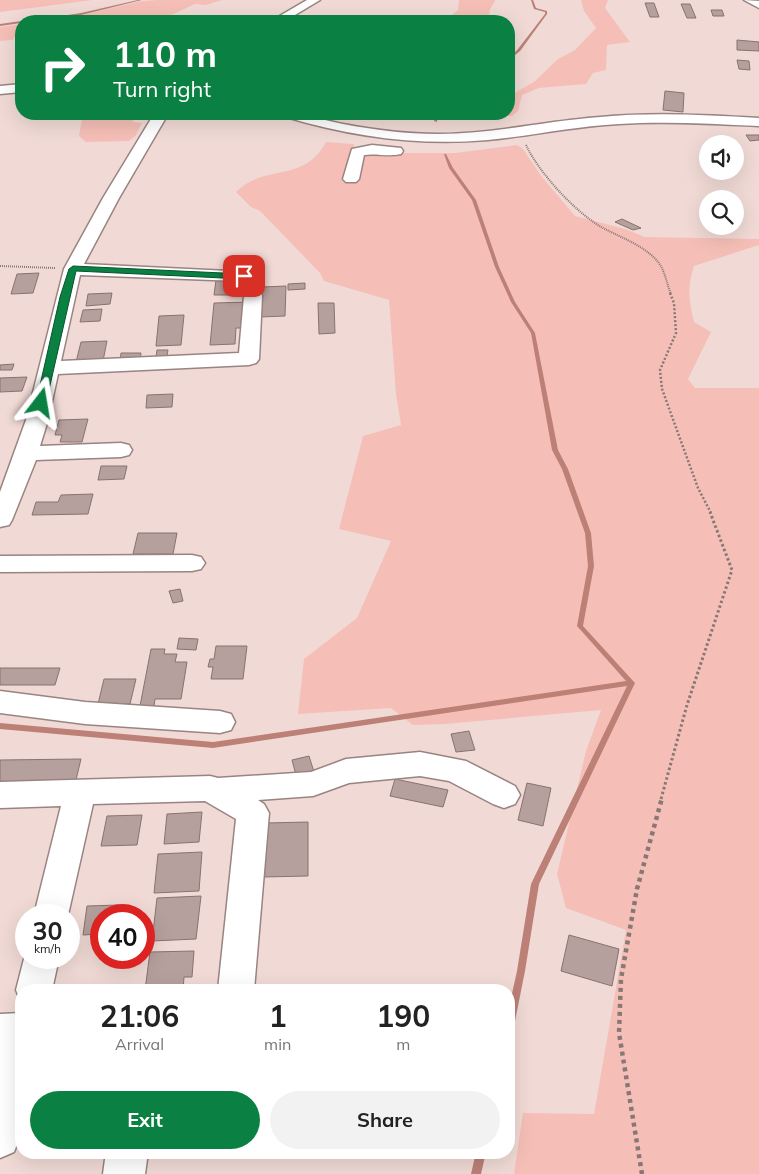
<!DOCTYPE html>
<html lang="en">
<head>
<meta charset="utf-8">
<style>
  body { margin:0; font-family:Mulish,sans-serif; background:#f2f2f2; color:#222; height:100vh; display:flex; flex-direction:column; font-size:19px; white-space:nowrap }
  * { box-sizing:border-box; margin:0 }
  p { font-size:16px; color:#767676 }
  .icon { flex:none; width:28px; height:28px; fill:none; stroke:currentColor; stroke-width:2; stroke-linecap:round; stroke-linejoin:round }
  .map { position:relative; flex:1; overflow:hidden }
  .side { position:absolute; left:15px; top:984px; width:500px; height:175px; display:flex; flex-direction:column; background:#fff; border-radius:20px; box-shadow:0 5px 20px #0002 }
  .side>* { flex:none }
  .guide { position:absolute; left:15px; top:15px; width:500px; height:105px; border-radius:20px; box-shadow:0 5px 20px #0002; background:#0b8043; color:#fff; overflow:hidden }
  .tools { position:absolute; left:699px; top:135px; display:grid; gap:10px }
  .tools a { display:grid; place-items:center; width:45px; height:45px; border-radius:50%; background:#fff; box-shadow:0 5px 20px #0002; font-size:25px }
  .speed { position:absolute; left:15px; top:904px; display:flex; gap:10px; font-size:25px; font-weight:700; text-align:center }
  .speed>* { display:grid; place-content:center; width:65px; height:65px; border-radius:50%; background:#fff; box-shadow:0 5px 20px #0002; line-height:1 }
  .speed small { font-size:12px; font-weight:400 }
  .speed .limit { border:8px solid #d22; background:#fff; color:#111 }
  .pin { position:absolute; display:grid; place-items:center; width:42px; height:42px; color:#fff; margin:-21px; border-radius:10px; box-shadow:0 2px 8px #0006 }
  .me { position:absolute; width:55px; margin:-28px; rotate:14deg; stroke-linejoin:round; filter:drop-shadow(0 0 4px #0008) }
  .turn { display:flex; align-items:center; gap:18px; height:105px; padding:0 15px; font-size:22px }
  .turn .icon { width:65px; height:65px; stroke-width:2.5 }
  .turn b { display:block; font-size:35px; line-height:42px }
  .eta { display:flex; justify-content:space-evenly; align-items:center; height:85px; text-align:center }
  .eta b { font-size:30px; font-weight:700; line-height:35px }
  .action { display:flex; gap:10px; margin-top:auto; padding:10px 15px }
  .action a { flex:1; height:58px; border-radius:30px; background:#0b8043; color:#fff; font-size:20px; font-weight:700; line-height:58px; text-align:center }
  .action a+a { background:#f2f2f2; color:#222 }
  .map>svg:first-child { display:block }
  .green { fill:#f5bfb7 }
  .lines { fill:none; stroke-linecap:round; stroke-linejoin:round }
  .stream { fill:#bc8077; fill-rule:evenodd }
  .building { fill:#b6a09d; stroke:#87736f }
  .minor-casing { stroke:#998481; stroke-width:3 }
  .path-far3 { stroke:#877775; stroke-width:2; stroke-dasharray:1 1; stroke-linecap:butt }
  .path-far2 { stroke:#877775; stroke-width:2.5; stroke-dasharray:2 2; stroke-linecap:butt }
  .path-far1 { stroke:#877775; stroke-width:3; stroke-dasharray:2.5 2.5; stroke-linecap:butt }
  .path { stroke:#877775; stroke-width:4.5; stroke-dasharray:4 4; stroke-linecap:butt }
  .minor { fill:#fff; fill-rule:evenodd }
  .route { fill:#0b8043; stroke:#07532c }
</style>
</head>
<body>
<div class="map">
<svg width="759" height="1174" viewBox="0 0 759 1174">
  <rect width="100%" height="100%" fill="#f1dad6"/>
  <!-- green -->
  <g class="green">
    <path d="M0,0h93l-93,12z"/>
    <path d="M158,0h64l-16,5 -11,-1 -24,11 -42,6h-88l41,-6 60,-14z"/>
    <path d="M459,0h36v1l-5,8 -2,12h-34l-6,-3 10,-8z"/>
    <path d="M581,0h27l-3,8 25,34 -23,3 -1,25 -13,3 -7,11 -47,4 -17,7 -4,16 -6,5 -17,-1 14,-1v-18l25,-14 24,-23 17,-9 21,-22 -12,-17z"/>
    <path d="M21,24v11l-6,1 -2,4 -13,1v-14z"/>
    <path d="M83,114h56l-7,8 10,1 -6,12 -7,6 -43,1 -7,-6z"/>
    <path d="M326,142l28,2v7l15,2h86l62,-8 6,4 19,28 33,39 50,13 20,8 114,2v6l-65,21c-7,21 -5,35 0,56l17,10 -23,47 7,9h64v786h-245l9,-61 71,1 32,-184 -60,-22 -9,-34 29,-123 15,-41 -156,14 -32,1 -22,-17 -93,6 6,-55 53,-41 34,-77 -52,-12 24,-93 38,-11 -5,-31 -7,-94 -65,-19 -4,-8 -60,-62 -9,-4 -15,-15c28,-29 68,-8 90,-50z"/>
  </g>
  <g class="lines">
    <!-- stream -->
    <g class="stream">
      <path d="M138,0h4l-61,15 -48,6h-5l53,-8z"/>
      <path d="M531,0h2l3,8 11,3v3l-27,37 -11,9v-2l9,-9 27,-35v-2l-11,-3z"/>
      <path d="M21,21v2l-21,3v-2z"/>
      <path d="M434,114h4l-1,8 -3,-1z"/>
      <path d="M444,154h2l7,14 23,32 23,67 16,35 20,31 23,117 10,19 23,64 3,33 -11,60 52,57 -96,201 -14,87 -11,55 -2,3 -3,1v-23l8,-36 14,-87 96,-198 -414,62 -213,-19v-6l213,19 413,-61 -49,-55 11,-60 -3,-33 -23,-64 -10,-19 -21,-117 -20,-31 -16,-35 -23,-67 -23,-32z"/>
      <path d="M476,1152h10l-5,22h-10z"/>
    </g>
  </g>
  <!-- building -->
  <g class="building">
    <path d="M645,3h9l5,14h-9z"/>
    <path d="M681,4h9l6,14h-9z"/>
    <path d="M711,10h11l2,6h-11z"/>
    <path d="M737,40l22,2v9l-22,-1z"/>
    <path d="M737,60l12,1 1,9 -11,-1z"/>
    <path d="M665,91l19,2 -1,19 -20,-2z"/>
    <path d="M746,135h13v5l-9,1z"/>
    <path d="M622,219l19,9 -8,2 -18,-8z"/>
    <path d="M39,273l-6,20 -22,1 6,-20z"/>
    <path d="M216,280h23l-1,15h-24z"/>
    <path d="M305,283v6l-17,1v-6z"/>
    <path d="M286,286l-1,30 -25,1 2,-30z"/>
    <path d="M112,293l-2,11 -24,2 2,-12z"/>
    <path d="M249,302l-1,26h-12l-1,16 -25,1 4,-42z"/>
    <path d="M318,303h16l1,30 -16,1z"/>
    <path d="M102,309l-2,12 -20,1 3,-12z"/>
    <path d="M184,315l-3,30 -25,1 3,-30z"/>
    <path d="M107,341l-4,20 -27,1 5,-20z"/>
    <path d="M157,350h11l-1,6 -11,1z"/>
    <path d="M121,353h20l-1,8h-20z"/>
    <path d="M14,364l-2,6h-12v-5z"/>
    <path d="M27,377l-5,14 -22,1v-14z"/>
    <path d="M173,394l-1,13 -26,1 1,-13z"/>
    <path d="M88,419l-6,23h-22l2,-7h-7l4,-15z"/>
    <path d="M101,466h26l-3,13 -26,1z"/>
    <path d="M93,494l-5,20 -56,1 4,-13h22l3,-7z"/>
    <path d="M138,533h39l-4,21h-40z"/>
    <path d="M180,589l3,12 -10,2 -4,-12z"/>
    <path d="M179,638l19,1 -2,11 -19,-1z"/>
    <path d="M216,646h31l-4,33h-32l2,-12h-5l2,-8h4z"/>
    <path d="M151,649h14l-1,5h13l-2,8h12l-6,37h-26l-1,7h-14z"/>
    <path d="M0,668h60l-5,17h-55z"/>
    <path d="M104,679h32l-6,25h-32z"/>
    <path d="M469,731l6,19 -19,2 -5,-18z"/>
    <path d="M309,756l6,19 -18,4 -5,-19z"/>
    <path d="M81,759l-6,25 -75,1v-25z"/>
    <path d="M395,779l53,11 -5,17 -53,-11z"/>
    <path d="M527,783l24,5 -8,38 -25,-6z"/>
    <path d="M202,812l-3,30 -35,2 3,-30z"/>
    <path d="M142,815l-5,30 -36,1 6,-30z"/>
    <path d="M308,822v54l-45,1 3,-54z"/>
    <path d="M202,852l-3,39 -45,2 4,-39z"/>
    <path d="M201,896l-5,43 -44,2 5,-43z"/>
    <path d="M119,905l-1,10h-17v19l-18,1 4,-29z"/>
    <path d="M569,935l50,14 -7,37 -51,-15z"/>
    <path d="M194,951l-2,26h-8l-1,13h-38l5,-38z"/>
  </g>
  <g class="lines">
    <defs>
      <g id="minor">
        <path d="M307,0h13l-35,21h-14z"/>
        <path d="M744,0l15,1v7z"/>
        <path d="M21,84v8l-21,2v-8z"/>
        <path d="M154,114h14l-49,84 -35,66 166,8 9,9 3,15 -3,63 -3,4 -7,2 -191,9 -10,46 -8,26 81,-3 8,2 3,5 -3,5 -8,2 -85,3 -24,60 -3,5 -9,2v-35l26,-72 38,-151 39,-71zM80,275l159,6 5,15 -5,57 -178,8z"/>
        <path d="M284,114c21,-1 39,6 59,10 32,6 63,10 95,10 55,0 107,-13 162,-17 53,-5 106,-2 159,1v8c-47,-2 -93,-5 -140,-2 -44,2 -87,12 -131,16 -69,6 -136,-3 -202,-23z"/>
        <path d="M372,145l29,3 2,3 -2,3c-12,3 -25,-1 -37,1l-5,24 -3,3h-10l-3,-3 9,-30z"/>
        <path d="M192,555l9,2 4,6 -4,6 -9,2 -192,1v-16z"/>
        <path d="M0,691l85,11 135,9 11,3 4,8 -4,8 -11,3 -135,-9 -85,-11z"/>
        <path d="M420,752l46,9 49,25 5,9 -5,9 -11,4 -11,-4 -44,-23 -29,-5 -71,7 -36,13 -55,4 6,4 5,9 -15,177h-36l18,-171 -31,-18 -112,3 -25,111h-34l27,-109 -61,2v-26l210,-6 8,2 93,-6 35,-13z"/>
        <path d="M26,951v7h33l-7,32h-31v12l-5,-12z"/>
        <path d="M21,1013v121l-7,18 -14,6v-144z"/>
        <path d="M106,1152h42l-3,22h-42z"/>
      </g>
    </defs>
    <!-- minor casing -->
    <use href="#minor" class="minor-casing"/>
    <!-- path-far3 -->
    <g class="path-far3">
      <path d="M526,145c13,28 50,68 77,83 19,10 42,18 55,34 7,8 9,23 13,32"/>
      <path d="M0,266l55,2"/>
    </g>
    <!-- path-far2 -->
    <path class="path-far2" d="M670,293l4,10 2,30 -16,37 2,19 36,99 13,25"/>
    <!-- path-far1 -->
    <path class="path-far1" d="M661,799l26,-94 45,-135 -22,-58"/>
    <!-- path -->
    <path class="path" d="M642,1174l-23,-141 2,-54 16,-90 25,-91"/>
    <!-- minor -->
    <use href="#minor" class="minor"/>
  </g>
  <!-- route -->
  <path class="route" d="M73,266l171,8 4,2 -4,3 -168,-8 -30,132 -5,3 -5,-3 24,-106 9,-28z"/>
</svg>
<div class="tools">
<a><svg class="icon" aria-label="sound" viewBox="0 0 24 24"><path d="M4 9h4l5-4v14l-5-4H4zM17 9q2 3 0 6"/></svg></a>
<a><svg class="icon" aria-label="search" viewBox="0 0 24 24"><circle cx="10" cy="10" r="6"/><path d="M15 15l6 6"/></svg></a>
</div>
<div class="speed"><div>30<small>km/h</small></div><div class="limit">40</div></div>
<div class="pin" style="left:244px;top:276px;background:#d93025"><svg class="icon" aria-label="arrive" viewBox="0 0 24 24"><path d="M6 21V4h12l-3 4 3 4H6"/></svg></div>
<svg class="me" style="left:41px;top:403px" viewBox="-20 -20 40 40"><path d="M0-17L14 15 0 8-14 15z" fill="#0b8043" stroke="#fff" stroke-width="4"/></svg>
<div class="guide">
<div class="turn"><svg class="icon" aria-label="right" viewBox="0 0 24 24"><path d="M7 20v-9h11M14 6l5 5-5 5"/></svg><div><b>110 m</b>Turn right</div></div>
</div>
<section class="side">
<div class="eta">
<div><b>21:06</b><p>Arrival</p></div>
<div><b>1</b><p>min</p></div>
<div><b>190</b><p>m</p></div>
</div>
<div class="action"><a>Exit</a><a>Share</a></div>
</section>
</div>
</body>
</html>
